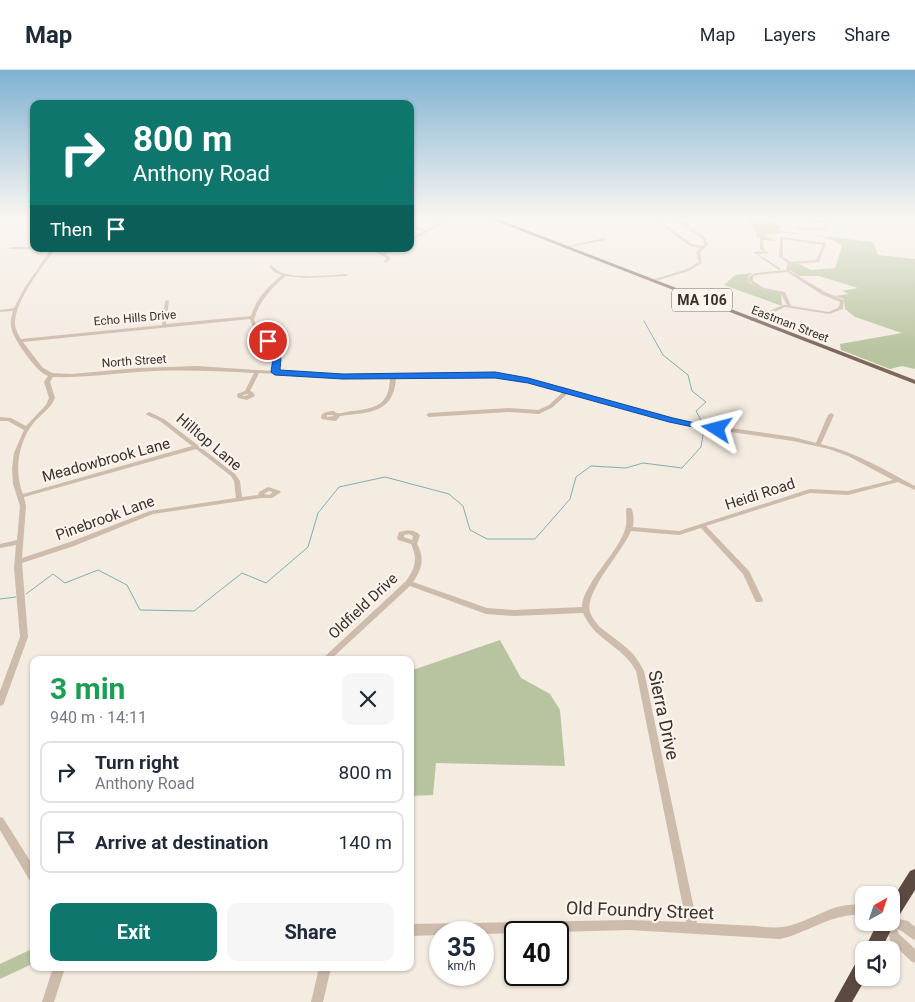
<!DOCTYPE html>
<html lang="en">
<head>
<meta charset="utf-8">
<style>
  body { margin:0; font-family:Roboto,sans-serif; background:#f6f6f7; color:#1f2937; height:100vh; display:flex; flex-direction:column; font-size:19px; white-space:nowrap }
  * { box-sizing:border-box; margin:0 }
  p { font-size:16px; color:#747a83 }
  .icon { flex:none; width:28px; height:28px; fill:none; stroke:currentColor; stroke-width:2; stroke-linecap:round; stroke-linejoin:round }
  .map { position:relative; flex:1; overflow:hidden }
  .side { position:absolute; left:30px; top:586px; width:384px; height:315px; display:flex; flex-direction:column; background:#fff; border-radius:10px; box-shadow:0 1px 4px #0004 }
  .side>* { flex:none }
  .guide { position:absolute; left:30px; top:30px; width:384px; height:152px; border-radius:10px; box-shadow:0 1px 4px #0004; background:#0f766e; color:#fff; overflow:hidden }
  .needle { width:32px; rotate:40deg }
  .fabs { position:absolute; left:855px; top:816px; display:grid; gap:10px }
  .fabs a { display:grid; place-items:center; width:45px; height:45px; border-radius:10px; background:#fff; box-shadow:0 1px 4px #0004; font-size:25px }
  .speed { position:absolute; left:429px; top:851px; display:flex; gap:10px; font-size:25px; font-weight:700; text-align:center }
  .speed>* { display:grid; place-content:center; width:65px; height:65px; border-radius:50%; background:#fff; box-shadow:0 1px 4px #0004; line-height:1 }
  .speed small { font-size:12px; font-weight:400 }
  .speed .limit { border:2px solid #111; border-radius:8px; background:#fff; color:#111 }
  .pin { position:absolute; display:grid; place-items:center; width:42px; height:42px; color:#fff; margin:-21px; border:2px solid #fff; border-radius:50%; box-shadow:0 1px 5px #0007 }
  .me { position:absolute; width:55px; margin:-28px; rotate:279deg; stroke-linejoin:round; filter:drop-shadow(0 0 4px #0008) }
  .turn { display:flex; align-items:center; gap:18px; height:105px; padding:0 20px; font-size:22px }
  .turn .icon { width:65px; height:65px; stroke-width:2.5 }
  .turn b { display:block; font-size:35px; line-height:42px }
  .then { display:flex; align-items:center; height:48px; padding:0 20px; background:#0003; gap:10px; font-size:19px }
  .round { display:grid; place-items:center; flex:none; width:52px; height:52px; border-radius:10px; background:#f6f6f7 }
  .summary { display:flex; align-items:center; justify-content:space-between; height:85px; padding:0 20px }
  h1 { font-size:30px; font-weight:700; line-height:38px; color:#1e9e55 }
  .action { display:flex; gap:10px; margin-top:auto; padding:10px 20px }
  .action a { flex:1; height:58px; border-radius:10px; background:#0f766e; color:#fff; font-size:20px; font-weight:700; line-height:58px; text-align:center }
  .action a+a { background:#f6f6f7; color:#1f2937 }
  ul { padding:0; list-style:none }
  li { display:flex; align-items:center; gap:15px; height:62px; margin:0 10px 8px; padding:0 10px; border:2px solid #e0e1e3; border-radius:10px }
  li div { flex:1 }
  li b { display:block; font-size:19px }
  li em { font-style:normal }
  header { display:flex; align-items:center; gap:30px; box-sizing:border-box; height:70px; padding:0 25px; background:#fff; border-bottom:1px solid #e0e1e3 }
  header strong { font-size:24px }
  nav { display:flex; gap:28px; margin-inline-start:auto; font-size:18px }
  .map>svg:first-child { display:block }
  .green { fill:#b8c4a0 }
  .lines { fill:none; stroke-linecap:round; stroke-linejoin:round }
  .stream { stroke:#7fb0b2; stroke-width:1 }
  .minor { fill:#cdbbac; fill-rule:evenodd }
  .major { fill:#7d675c; fill-rule:evenodd }
  .highway { fill:#5c4a42; fill-rule:evenodd }
  .route { fill:#1a73e8; stroke:#114b97 }
  .labels { text-anchor:middle; dominant-baseline:central; stroke-width:4.5; stroke-linejoin:round; paint-order:stroke }
  .far-street-label { font-size:12px; fill:#3b302b; stroke:#fbf5ee }
  .shield { fill:#fbf5ee; stroke:#756b66; stroke-width:1 }
  .shield-label { font-size:14px; font-weight:bold; fill:#3b302b }
  .street-label { font-size:15px; fill:#3b302b; stroke:#fbf5ee }
  .near-street-label { font-size:18px; fill:#3b302b; stroke:#fbf5ee }
</style>
</head>
<body>
<header>
<strong>Map</strong>
<nav><a>Map</a><a>Layers</a><a>Share</a></nav>
</header>
<div class="map">
<svg width="915" height="932" viewBox="0 0 915 932">
  <rect width="100%" height="100%" fill="#f4ebe1"/>
  <!-- green -->
  <g class="green">
    <path d="M745,148h19l8,6 8,1 -1,6 94,11 5,13 37,4v110l-13,-3 -12,3 -49,-19 -1,-6 62,-11 -47,-16 -10,-8 -1,-10 -9,-3 14,-2 -7,-3 16,-3 -39,-12h-20l-9,-6 1,-6h8l12,6 24,-2 7,-22c-9,-12 -64,-16 -78,-11l12,6 -13,-1 1,10 5,3 -11,1 23,15 -2,1 -26,-18 10,-1 -3,-2v-12h-3l-2,-9z"/>
    <path d="M753,203l-5,3 1,6 13,8 19,3 1,13 -58,-21 11,-10z"/>
    <path d="M500,570l21,38 29,16 10,16 5,56 -129,-3 -3,32 -23,1v-125z"/>
    <path d="M34,878v15l-34,16v-15z"/>
  </g>
  <g class="lines">
    <!-- stream -->
    <g class="stream">
      <path d="M644,251l19,34 25,20 4,16 14,11 -10,9 7,13"/>
      <path d="M26,524l27,-20 12,9 33,-13 29,15 13,25 54,1 48,-38 24,10 42,-36 10,-34 21,-26 46,-10 64,17 14,12 7,24 17,9h48l35,-40 6,-22 15,-11 35,2 17,-5 39,5 19,-21 3,-18"/>
      <path d="M0,529l16,-2"/>
    </g>
    <!-- minor -->
    <g class="minor">
      <path d="M439,148h4l-2,7 -31,16v-2l14,-8 -14,-3v-2l17,4 11,-7z"/>
      <path d="M656,148h4v3l32,23 10,2 2,-1 -1,-6 -31,-21h5l29,20 2,7 -8,8 2,10 -13,8 -37,11v-2l35,-11 12,-7 -3,-9 4,-5 -10,-2 -33,-24z"/>
      <path d="M797,148h11l18,3 1,-3h4l-4,11c-10,1 -21,4 -31,-1l2,-1 9,2 17,-2 2,-4z"/>
      <path d="M780,167l46,6 -7,19 -27,2 -2,7 35,21 19,8 -1,9 -14,5 -44,-7 -30,14h-4v-2l32,-14h4l-6,-11 -20,-4 -12,-9v-4l6,-4 31,-3 2,-7 -9,-6zM783,169l40,6 -7,15 -25,2 -8,-5zM787,202l34,22 19,8 -1,5 -10,5 -38,-6 -6,-14 -21,-4 -11,-7v-4l3,-2z"/>
      <path d="M605,168h1v2l-42,8 -2,-1z"/>
      <path d="M11,177h23v2h15l-2,1 -37,-1 -1,-1z"/>
      <path d="M51,179h4c-13,19 -41,52 -40,76 1,5 3,10 6,14l141,-14 3,-24 2,-1 2,1 -3,23 85,-8c5,-17 17,-30 31,-41l-8,-3 -5,-6 2,-1c2,1 4,4 6,5 13,10 53,5 69,4l2,1 -2,1 -41,2 -19,-2c-15,12 -27,25 -32,44l6,13 18,14 3,14 -3,10 65,3h158l39,8 142,39 111,16 23,6 12,-28 3,-2 2,1 1,1 -13,29c34,8 64,26 94,42v4l-17,-8 -50,13 -38,-2 -104,33 43,45 14,29 -1,2h-6l-1,-2 -12,-26 -42,-46 -22,7 -48,-4c-8,20 -47,61 -41,81 2,6 7,12 11,16 10,8 21,15 30,24 6,6 9,12 13,19l53,252c20,1 39,2 59,3 8,1 18,2 27,1 30,-5 48,-26 81,-22v10c-31,-3 -54,17 -84,24l-150,-9 -148,4v-2h-42v3l-30,1v-12l220,-4 56,2 -50,-251c-10,-19 -29,-27 -43,-42 -4,-5 -7,-10 -10,-16l-69,3 -28,-2 -76,-28 -80,74h-9l85,-79c9,-12 12,-23 5,-37l-13,-4 -1,-2 2,-6c8,-2 15,-3 21,3l-3,9c8,14 5,25 -4,38l74,26 27,2 68,-3c0,-8 4,-15 8,-22 10,-18 33,-41 36,-60 1,-5 0,-11 0,-16l1,-1h4c3,5 3,13 2,19l46,4 131,-42 38,2 45,-11 -45,-24 -19,-7 -36,-8 -111,-16 -114,-32 -15,14 -14,7 -30,-2 -80,5 -3,-2 3,-2 80,-5 29,2 11,-5 14,-13 -26,-8 -36,-6h-105c-2,36 -27,34 -56,38l-3,4 -2,1 -13,-2 -1,-1 1,-4c3,-2 8,-3 12,-3 1,1 2,2 3,2 5,1 12,-2 16,-2 25,-3 36,-7 37,-33h-47l-84,-5 -9,18 3,1 2,4 -8,4 -9,-2 -1,-4 8,-3 9,-18c-39,-2 -78,-4 -116,-1 -29,2 -57,6 -85,5l-3,5 5,16c-5,12 -16,17 -23,27 -14,19 -18,47 -9,69l169,-48 -32,-25 -13,-6 -1,-1 3,-2 15,7 71,55 5,7 2,16 16,-2 1,-3 9,-5 12,4 1,1 -9,6h-11l-108,16 -79,32 -52,17 6,74 -24,66 -1,2 -3,1v-15l20,-54 -6,-69 2,-23 -16,3v-4l17,-4 3,-34 -7,-22 -1,-15 2,-16 10,-23 -16,-9h-8v-4l11,1 15,8 20,-21 3,-7 -5,-16 4,-6c-4,-2 -7,-4 -10,-7 -7,-7 -27,-33 -27,-43 -1,-5 1,-10 2,-15l-13,1v-2l14,-2 11,-21zM250,249l6,16 18,13 1,13 -2,10 -76,-5 -58,2 -68,6 -19,-1 -10,-6 -19,-25zM247,324l2,1 -6,1v-1zM327,345h5l2,1 -7,1zM196,379l35,27 3,5 2,17 -86,13 -80,31 -48,16 4,-52 -2,-9zM269,421l4,1 -4,3 -5,-1zM409,464l4,2 -1,4 -8,-3v-2z"/>
      <path d="M371,179h4l7,4 8,-4h5l-10,5 5,4 -3,5h-1l-2,-1 2,-4z"/>
      <path d="M0,747l3,1 31,49v15l-4,-1 -30,-51z"/>
      <path d="M891,847l17,4 7,6v13c-7,-3 -11,-9 -18,-11l2,5 16,15v14l-4,-2 -20,-19 -7,-20h7z"/>
      <path d="M53,898h12l-11,34h-12z"/>
      <path d="M319,898h12l-8,34h-12z"/>
    </g>
    <!-- major -->
    <path class="major" d="M488,148h7l420,162v4z"/>
    <!-- highway -->
    <g class="highway">
      <path d="M915,799v21l-20,32 -14,28h-17l14,-28h13v-21l19,-30z"/>
      <path d="M864,887v21h2l-14,24h-18l24,-43z"/>
    </g>
  </g>
  <!-- sky -->
  <linearGradient id="sky" x2="0" y2="1"><stop stop-color="#7eb2d2"/><stop offset="0.53" stop-color="#faf6f2"/><stop offset="1" stop-color="#faf6f2" stop-opacity="0"/></linearGradient>
  <rect width="915" height="279" fill="url(#sky)"/>
  <!-- route -->
  <path class="route" d="M268,269c16,5 13,17 12,31l63,4 152,-2 33,6 145,40 49,11 -5,3 -48,-10 -141,-39 -33,-5 -152,1 -68,-4 -4,-3c2,-16 5,-19 -7,-31z"/>
  <g class="labels">
    <!-- far-street labels -->
    <g class="far-street-label">
      <text transform="translate(135 248) rotate(-5)">Echo Hills Drive</text>
      <text transform="translate(790 254) rotate(21)">Eastman Street</text>
      <text transform="translate(134 291) rotate(-4)">North Street</text>
    </g>
    <!-- shield labels -->
    <rect class="shield" x="672" y="218.5" width="60" height="23" rx="4"/>
    <g class="shield-label">
      <text x="702" y="230">MA 106</text>
    </g>
    <!-- street labels -->
    <g class="street-label">
      <text transform="translate(209 372) rotate(40)">Hilltop Lane</text>
      <text transform="translate(106 390) rotate(-15)">Meadowbrook Lane</text>
      <text transform="translate(760 424) rotate(-18)">Heidi Road</text>
      <text transform="translate(105 448) rotate(-20)">Pinebrook Lane</text>
      <text transform="translate(363 536) rotate(-43)">Oldfield Drive</text>
    </g>
    <!-- near-street labels -->
    <g class="near-street-label">
      <text transform="translate(664 645) rotate(78)">Sierra Drive</text>
      <text transform="translate(640 840) rotate(2)">Old Foundry Street</text>
    </g>
  </g>
</svg>
<div class="fabs">
<a><svg class="needle" viewBox="-14 -14 28 28"><path d="M0-13l5 13h-10z" fill="#e53935"/><path d="M0 13l5-13h-10z" fill="#747a83"/></svg></a>
<a><svg class="icon" aria-label="sound" viewBox="0 0 24 24"><path d="M4 9h4l5-4v14l-5-4H4zM17 9q2 3 0 6"/></svg></a>
</div>
<div class="speed"><div>35<small>km/h</small></div><div class="limit">40</div></div>
<div class="pin" style="left:268px;top:271px;background:#d93025"><svg class="icon" aria-label="arrive" viewBox="0 0 24 24"><path d="M6 21V4h12l-3 4 3 4H6"/></svg></div>
<svg class="me" style="left:717px;top:359px" viewBox="-20 -20 40 40"><path d="M0-17L14 15 0 8-14 15z" fill="#1a73e8" stroke="#fff" stroke-width="4"/></svg>
<div class="guide">
<div class="turn"><svg class="icon" aria-label="right" viewBox="0 0 24 24"><path d="M7 20v-9h11M14 6l5 5-5 5"/></svg><div><b>800 m</b>Anthony Road</div></div>
<div class="then">Then<svg class="icon" aria-label="arrive" viewBox="0 0 24 24"><path d="M6 21V4h12l-3 4 3 4H6"/></svg></div>
</div>
<section class="side">
<div class="summary"><div><h1>3 min</h1><p>940 m · 14:11</p></div><a class="round"><svg class="icon" aria-label="close" viewBox="0 0 24 24"><path d="M6 6l12 12M18 6L6 18"/></svg></a></div>
<ul>
<li><svg class="icon" aria-label="right" viewBox="0 0 24 24"><path d="M7 20v-9h11M14 6l5 5-5 5"/></svg><div><b>Turn right</b><p>Anthony Road</p></div><em>800 m</em></li>
<li><svg class="icon" aria-label="arrive" viewBox="0 0 24 24"><path d="M6 21V4h12l-3 4 3 4H6"/></svg><div><b>Arrive at destination</b></div><em>140 m</em></li>
</ul>
<div class="action"><a>Exit</a><a>Share</a></div>
</section>
</div>
</body>
</html>
